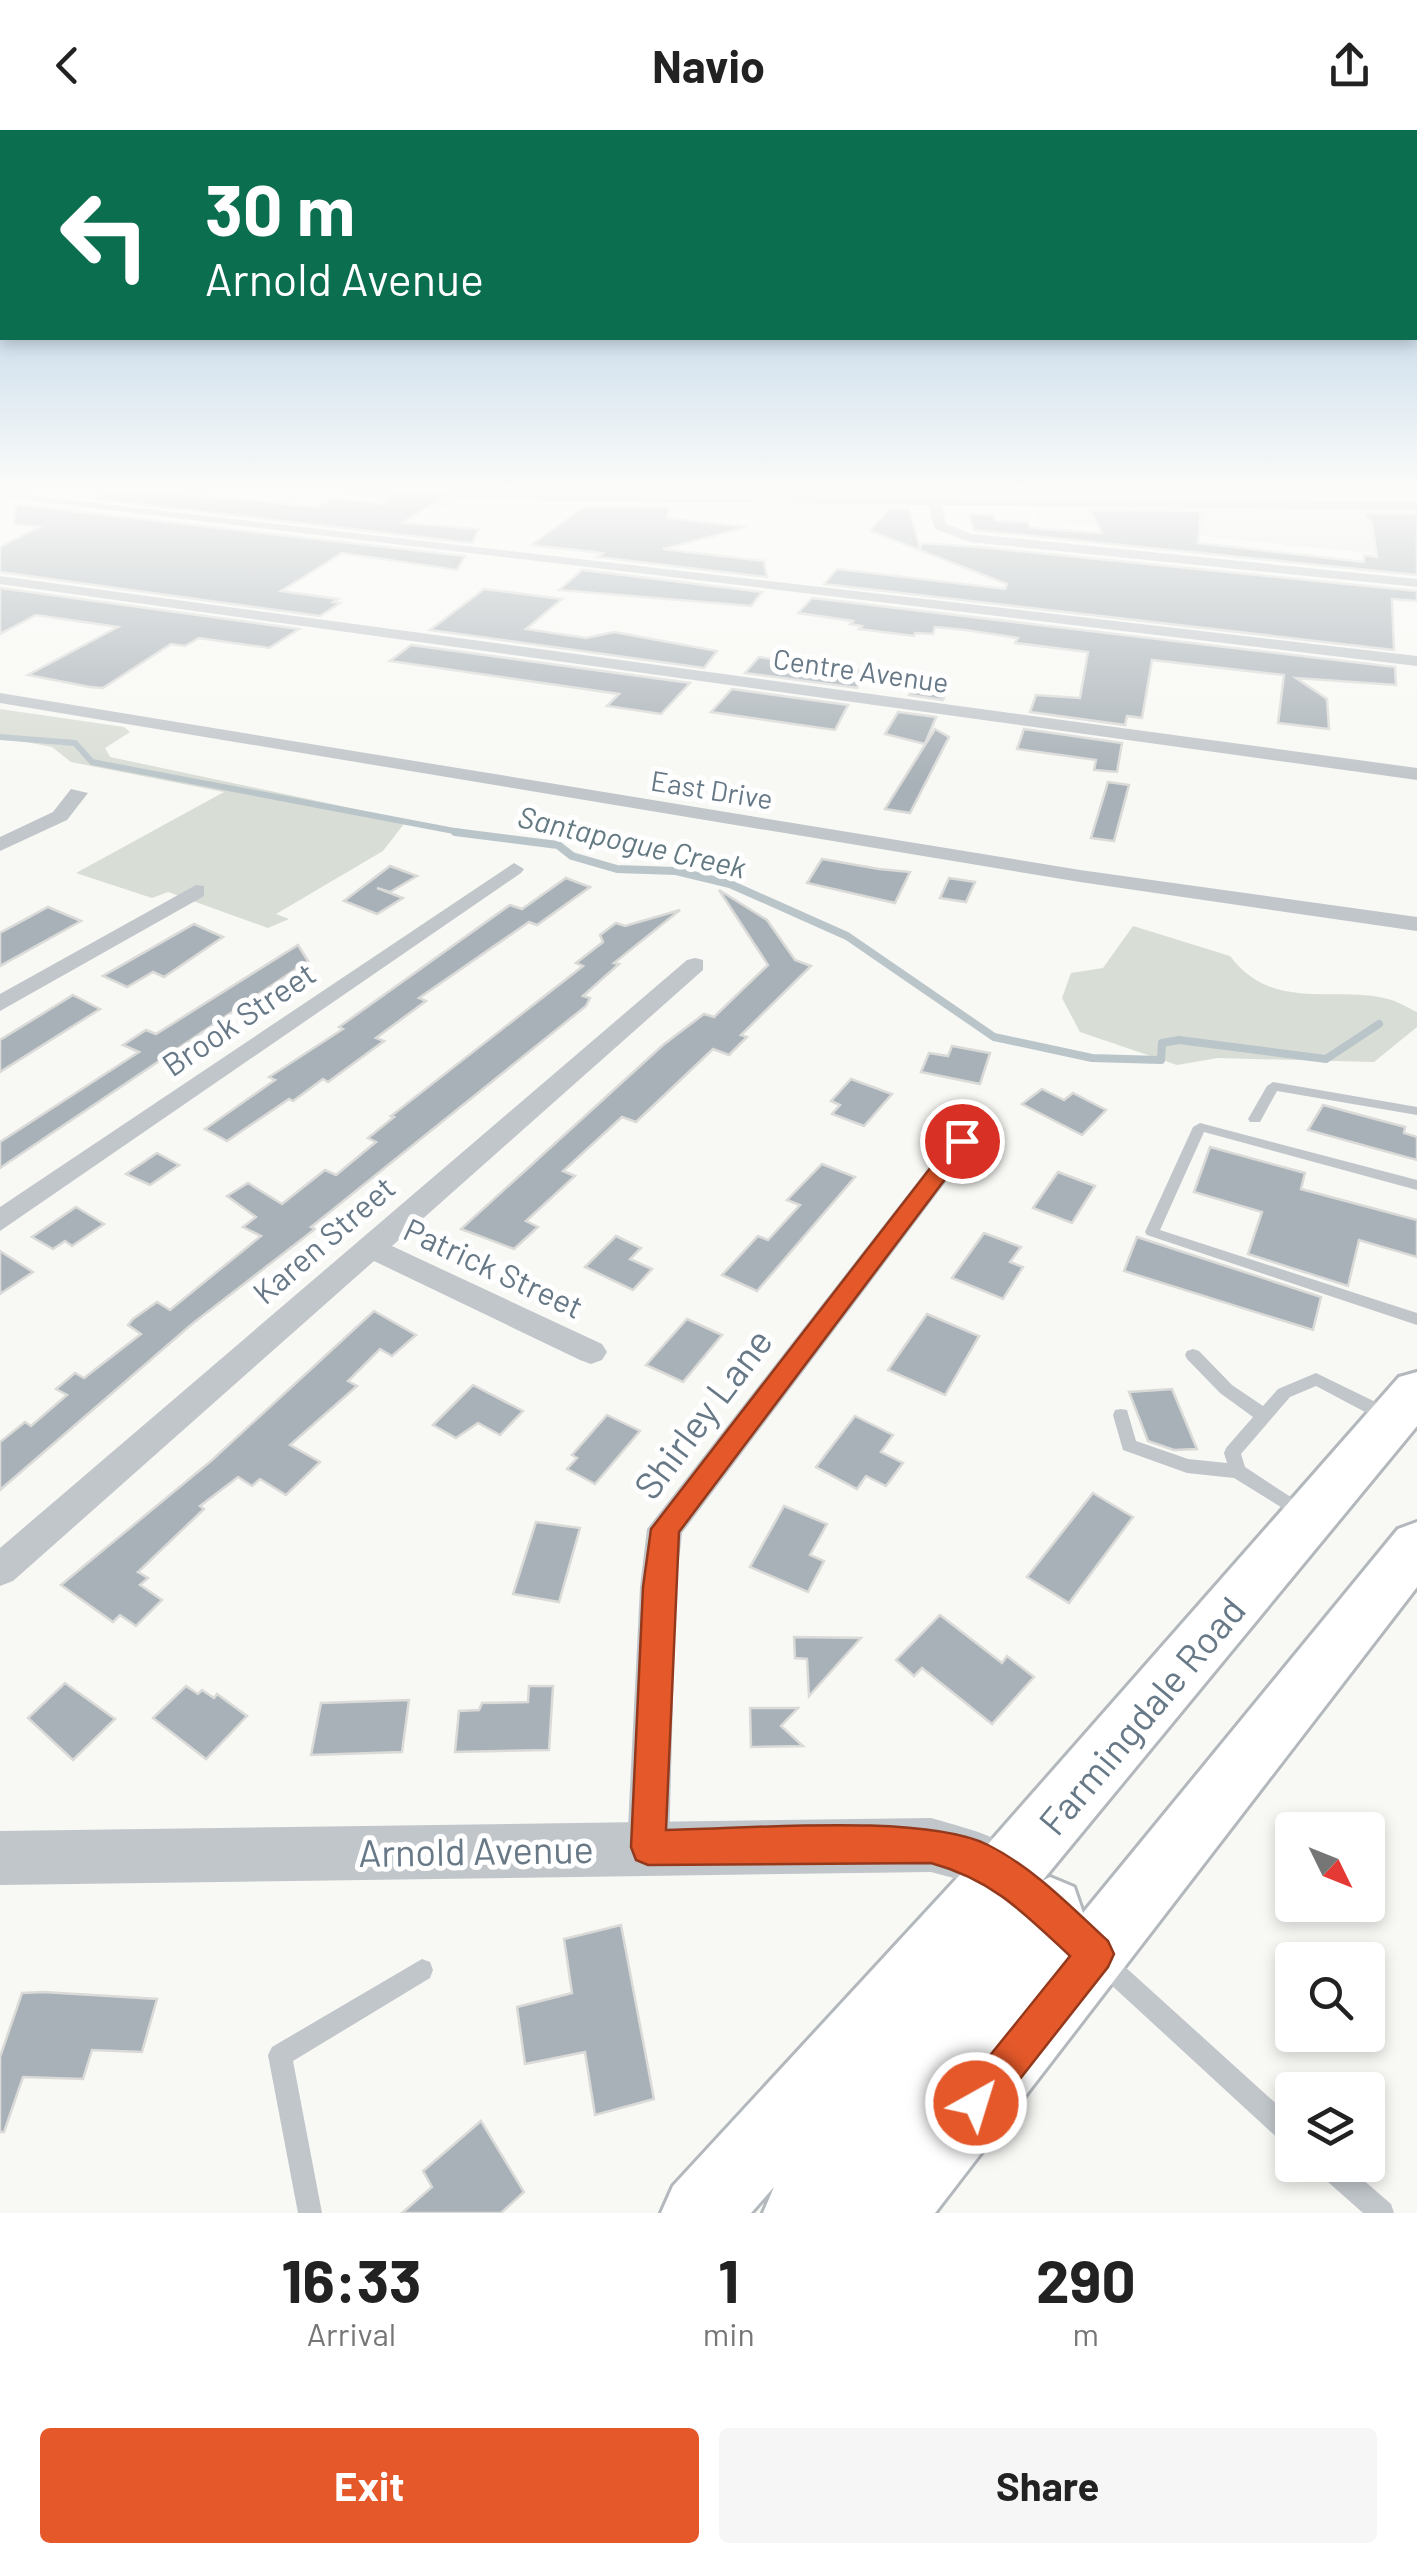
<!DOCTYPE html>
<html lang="en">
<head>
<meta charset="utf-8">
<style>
  body { margin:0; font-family:Barlow,sans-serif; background:#f6f6f6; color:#222; height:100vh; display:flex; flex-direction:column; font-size:38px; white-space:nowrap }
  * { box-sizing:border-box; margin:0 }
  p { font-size:32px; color:#767676 }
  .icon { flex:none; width:55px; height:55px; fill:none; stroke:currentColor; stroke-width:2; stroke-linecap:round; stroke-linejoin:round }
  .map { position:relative; height:2083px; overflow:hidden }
  .sheet { display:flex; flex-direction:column; background:#fff; flex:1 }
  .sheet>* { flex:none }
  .guide { position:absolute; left:0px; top:0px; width:1418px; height:210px; box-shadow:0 5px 15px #0003; background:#0b6e4f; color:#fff; overflow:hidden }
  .needle { width:65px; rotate:133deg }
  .tools { position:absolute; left:1275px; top:1682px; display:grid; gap:20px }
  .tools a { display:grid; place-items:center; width:110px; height:110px; border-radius:10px; background:#fff; box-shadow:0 5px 15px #0003; font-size:50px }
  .pin { position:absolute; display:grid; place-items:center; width:85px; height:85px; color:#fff; margin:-42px; border:5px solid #fff; border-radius:50%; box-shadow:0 2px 10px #0007 }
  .me { position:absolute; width:110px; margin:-55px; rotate:39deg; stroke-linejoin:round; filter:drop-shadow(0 0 8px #0008) }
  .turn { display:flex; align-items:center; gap:35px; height:210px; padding:0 40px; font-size:45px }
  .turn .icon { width:130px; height:130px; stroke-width:2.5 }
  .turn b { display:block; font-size:70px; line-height:85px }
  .eta { display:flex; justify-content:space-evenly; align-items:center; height:170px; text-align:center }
  .eta b { font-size:60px; font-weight:700; line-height:70px }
  .primary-button { display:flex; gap:20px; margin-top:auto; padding:20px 40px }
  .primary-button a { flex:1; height:115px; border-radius:10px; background:#e4582a; color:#fff; font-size:40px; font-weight:700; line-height:115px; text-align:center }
  .primary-button a+a { background:#f6f6f6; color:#222 }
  header { display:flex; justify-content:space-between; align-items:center; height:130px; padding:0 40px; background:#fff; font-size:45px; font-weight:700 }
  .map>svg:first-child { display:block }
  .built { fill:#e9eae9 }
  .green { fill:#d8ddd5 }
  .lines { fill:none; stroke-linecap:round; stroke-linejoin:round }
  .stream-far1 { stroke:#bac5ca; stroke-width:6 }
  .stream { stroke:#bac5ca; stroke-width:8 }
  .building { fill:#a8b1b7; stroke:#dadad8; stroke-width:2.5 }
  .primary-casing { stroke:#b3b8bc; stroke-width:6 }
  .service { fill:#c1c6ca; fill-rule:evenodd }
  .minor { fill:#c1c6ca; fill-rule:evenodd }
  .tertiary { fill:#c1c6ca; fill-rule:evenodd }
  .primary { fill:#fff; fill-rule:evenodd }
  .route { fill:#e4582a; stroke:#94391b; stroke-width:2.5 }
  .labels { text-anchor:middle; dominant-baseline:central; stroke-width:10; stroke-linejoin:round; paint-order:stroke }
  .far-street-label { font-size:28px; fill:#677887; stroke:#fff }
  .far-water-label { font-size:30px; font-style:italic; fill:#637982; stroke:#fff }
  .street-label { font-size:32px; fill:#677887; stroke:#fff }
  .near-street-label { font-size:38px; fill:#677887; stroke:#fff }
</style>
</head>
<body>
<header><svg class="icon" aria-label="back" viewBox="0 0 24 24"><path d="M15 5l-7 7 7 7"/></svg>Navio<svg class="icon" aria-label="share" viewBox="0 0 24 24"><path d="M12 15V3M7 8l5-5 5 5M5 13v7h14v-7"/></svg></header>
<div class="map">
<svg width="1417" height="2083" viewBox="0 0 1417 2083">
  <rect width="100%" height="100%" fill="#f8f8f5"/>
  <!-- built -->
  <path class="built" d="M320,362h1097v66l-380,-39 -10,-20 -573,-6 -2,16z"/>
  <!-- green -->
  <g class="green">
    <path d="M0,579l124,18 6,5 -25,16 5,9 297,63 -24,31 -107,63 13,5 -21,9 -100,-36 -16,6 -76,-25 148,-81 -153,-30 -19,-15 -52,-10z"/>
    <path d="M1133,796l97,30c43,57 103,29 158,43 9,2 20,9 29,13v15l-43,35 -156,-4 -41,7 -97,-33 -18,-34 9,-25 32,-5z"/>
  </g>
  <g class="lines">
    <!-- stream-far1 -->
    <path class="stream-far1" d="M0,607l75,6 17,19 383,73"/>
    <!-- stream -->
    <path class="stream" d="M455,702l103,13 14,11 45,13 59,2 54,13 117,52 147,101 98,21 69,2 1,-17 17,-3 147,19 53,-35"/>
  </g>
  <!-- building -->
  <g class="building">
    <path d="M108,362h60l149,15 16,-9 50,6 7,-12h62l-50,31 77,6 -7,14 -378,-44z"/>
    <path d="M16,374l54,7 395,45 -8,14 -115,-17 -61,38 57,8 -5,3 7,1 -20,13 -320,-44v-25l39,-20 -25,-3z"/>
    <path d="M584,377h86l-3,11 80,9 -84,22 101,12 3,16 -170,-20 6,-4 -72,-8z"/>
    <path d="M889,379h20l11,40 2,-6 56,4 439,44v10l-25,-2 2,51 -570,-66 13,-15 168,20 2,-5 -137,-53z"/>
    <path d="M1090,380l111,1 -3,32 166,19v-7l13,2 -5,-34 -10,-10 55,1v61l-443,-45 -5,-16 24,1 2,6 33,1 2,6 72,5z"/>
    <path d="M582,440l180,22 -11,14 -192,-16z"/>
    <path d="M0,458l299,41 -30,19 -70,-10 -14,8 -14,-2 -68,44 -13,-1 -62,-12 90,-48 -82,-12 -36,19z"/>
    <path d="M484,459l78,10 -36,30 60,9 28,-6 103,19 -13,17 -274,-38z"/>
    <path d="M812,468l583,69 1,18 -100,-7 31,21 2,30 -51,-6 6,-48 -132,-15 -10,58 -15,-2 -2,9 -95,-13 6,-17 44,3 8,-46 -73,-9 3,-5 -52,-8 -31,-3 -2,7 -18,-1 -1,3 -55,-7 3,-3 -12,-2 3,-3 -55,-8z"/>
    <path d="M411,515l279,38 -29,31 -54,-8 12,-12 -229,-33z"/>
    <path d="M759,527l51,8 55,6 -8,17 -112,-15z"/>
    <path d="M919,548l31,5 -7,17 -34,-5z"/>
    <path d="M732,559l116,16 -13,25 -124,-18z"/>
    <path d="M898,582l38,5 -11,27 -40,-10z"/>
    <path d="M935,599l14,8 -39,76 -25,-4z"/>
    <path d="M1024,599l98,14 -5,29 -23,-2 2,-10 -79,-11z"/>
    <path d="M1108,652l21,3 -15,56 -23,-3z"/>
    <path d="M822,729l57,10 31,3 -15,31 -88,-20z"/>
    <path d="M390,736l27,10 -27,16 -13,-4 26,10 -26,16 -33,-13z"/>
    <path d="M566,748l24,9 -53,38 -8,-3 -110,76 7,3 -50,37 8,3 -56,41 -5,-3 -30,22 -4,-2 -62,42 -22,-12 70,-49 -6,-3 74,-48 -4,-2 171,-122 12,4z"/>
    <path d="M949,748l26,4 -9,20 -26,-4z"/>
    <path d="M719,760l48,30 28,40 16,6 -70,69 6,2 -18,18 -16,-6 -77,73 -14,-5 -59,54 12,5 -49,45 12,6 -24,22 -53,-20 202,-184 41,-31 10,3 54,-52z"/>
    <path d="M48,777l33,14 -81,45v-33z"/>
    <path d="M680,780l-66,53 5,1 -36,32 7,2 -4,8 -275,221 4,2 -123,95 -192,166v-48l25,-20 6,4 36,-31 -11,-6 19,-16 9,5 57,-44 -13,-9 5,-6 24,-17 13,8 91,-74 -18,-9 13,-10 -29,-21 21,-13 34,21 43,-34 11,5 40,-33 -8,-4 26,-21 -3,-1 192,-150 -7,-3 27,-21 -3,-7 16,-12 9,3z"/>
    <path d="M194,794l29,13 -59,40 -11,-5 -26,15 -24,-11z"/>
    <path d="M298,815l10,16 -308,207v-26l139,-90 -16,-7 23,-15 10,4z"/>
    <path d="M73,865l27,14 -100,63v-32z"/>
    <path d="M952,916l38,7 -10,31 -59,-12 8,-19 19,3z"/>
    <path d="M851,949l41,15 -28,32 -32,-12 8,-9 -9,-4z"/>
    <path d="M1042,959l22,11 9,-7 33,17 -24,25 -60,-31z"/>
    <path d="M1323,975l82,22 -1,6 13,4v23l-109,-30z"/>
    <path d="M1210,1017l95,26 -4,16 116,31v37l-58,-17 -11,46 -100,-32 14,-42 -68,-20z"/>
    <path d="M157,1023l22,12 -29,20 -24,-11z"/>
    <path d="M822,1034l33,13 -98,114 -35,-16 36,-39 10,4 32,-35 -13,-5z"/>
    <path d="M1058,1042l37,14 -23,37 -39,-15z"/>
    <path d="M76,1077l28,17 -32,22 -7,-5 -12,8 -21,-12z"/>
    <path d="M984,1103l37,14 -11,15 13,5 -20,32 -51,-21z"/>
    <path d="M616,1106l25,12 -11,11 22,10 -19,21 -48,-23z"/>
    <path d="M1137,1107l184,60 -8,33 -189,-59z"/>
    <path d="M0,1121l33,21 -33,22z"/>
    <path d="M374,1181l42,24 -24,21 -12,-7 -32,32 9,5 -67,59 30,17 -34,33 -26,-16 -8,7 -14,-9 -38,29 4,3 -66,63 10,6 -8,7 22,15 -26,26 -16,-11 -7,7 -52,-37 150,-124z"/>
    <path d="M927,1184l52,22 -34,59 -57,-25z"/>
    <path d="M687,1189l35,16 -39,47 -37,-17z"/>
    <path d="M473,1255l50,26 -23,24 -22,-12 -22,15 -23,-13z"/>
    <path d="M1172,1259l25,60 -23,1 -26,-9 -19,-49z"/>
    <path d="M607,1285l33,16 -45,53 -28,-15 10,-11 -5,-3z"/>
    <path d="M855,1286l38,19 -12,17 22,11 -17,23 -20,-10 -9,13 -41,-22z"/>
    <path d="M1093,1363l40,24 -64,86 -42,-26z"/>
    <path d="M784,1376l43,18 -17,31 14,6 -16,31 -58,-25z"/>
    <path d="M536,1392l44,6 -21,74 -46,-8z"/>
    <path d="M940,1485l62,48 5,-7 27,21 -42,47 -70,-56 -8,8 -18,-16z"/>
    <path d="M794,1507l67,1 -52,58 -2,-37 -12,-1z"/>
    <path d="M65,1553l50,36 -42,41 -45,-42z"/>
    <path d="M186,1556l12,8 4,-4 12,8 3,-4 30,22 -41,43 -53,-41z"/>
    <path d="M529,1556h24l-4,64 -94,2 4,-41 20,-1 3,-7 46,-1z"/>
    <path d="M409,1570l-7,52 -91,3 10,-52z"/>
    <path d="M750,1578h48l-17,18 22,20 -52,1z"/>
    <path d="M621,1795l33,174 -59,16 -10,-63 -60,12 -8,-57 55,-14 -8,-54z"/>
    <path d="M43,1862l114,7 -15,53 -50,-2 -9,29 -60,-2 -19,55h-4v-75l22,-64z"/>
    <path d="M481,1991l43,71 -23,21h-99l30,-26 -9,-16z"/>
  </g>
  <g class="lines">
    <defs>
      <path id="primary" d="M1417,1242v54l-375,455 8,-4 24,10 9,26 315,-384 19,-7v65l-482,626h-172l11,-26 -23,26h-90l12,-27 309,-335 417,-474z"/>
    </defs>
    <!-- primary casing -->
    <use href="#primary" class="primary-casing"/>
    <!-- service -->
    <g class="service">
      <path d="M796,362h63l-60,3z"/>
      <path d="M1273,952l144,25v8l-140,-24 -17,31h-10l-2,-3 19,-33z"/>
      <path d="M1200,993l217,57v10l-213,-58 -44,98 257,83v12l-270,-90 -2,-3 48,-105z"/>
      <path d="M1193,1219l6,2 33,34 31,21 15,-17 38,-16 78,38 2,5 -2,5 -6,1 -6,-1 -66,-35 -26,11 -49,57 4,13 61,40 3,5 -3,5 -6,2 -66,-41 -47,-5 -64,-23 -10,-35 2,-5 6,-1 6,1 9,31 52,18 39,4 -3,-10 2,-5 27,-31 -33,-24 -33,-34 -2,-4 2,-4z"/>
      <path d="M1104,1822l8,3 180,163v28l-9,-3 -187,-172 -3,-8 3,-8z"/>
      <path d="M422,1829l8,3 3,8 -3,8 -137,83 29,152h-24l-30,-158 4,-8z"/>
      <path d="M1316,2035h30l45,39 3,9h-31l-44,-39z"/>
    </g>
    <!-- minor -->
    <g class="minor">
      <path d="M0,362l1417,164v10l-1417,-169z"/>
      <path d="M459,362l468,5 -1,-5h13l1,5 477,5v8l-475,-5 4,19 26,10 445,45v8l-447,-45 -35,-13 -7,-24 -468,-5 -6,-4z"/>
      <path d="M0,446l1417,192v12l-1417,-196z"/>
      <path d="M0,563l1080,177 337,47v14l-337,-49 -1080,-179z"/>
      <path d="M71,659l17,4 -21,27 -67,31v-14l53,-25z"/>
      <path d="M514,733l10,6 -3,4 -521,358v-24z"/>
      <path d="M196,755l8,1v10l-204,115v-17z"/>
      <path d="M695,828l8,2v10l-311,276 210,98 5,8 -5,8 -11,4 -11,-4 -206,-99 -361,320 -13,5v-38l687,-588z"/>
      <path d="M963,1002l13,9 -4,6 -290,386 -6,54 -7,260 -6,15 -15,6 -15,-6 -6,-15 13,-260 7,-58 307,-394z"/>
    </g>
    <!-- tertiary -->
    <path class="tertiary" d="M931,1688c40,12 94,22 111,64l-8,19 -19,8 -50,-28 -34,-9 -931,13v-54z"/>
    <!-- primary -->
    <use href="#primary" class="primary"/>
  </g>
  <!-- sky -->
  <linearGradient id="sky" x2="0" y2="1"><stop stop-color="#95bbdc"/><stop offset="0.55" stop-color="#fcfcfa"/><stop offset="1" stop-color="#fcfcfa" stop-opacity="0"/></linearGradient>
  <rect width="1417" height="654" fill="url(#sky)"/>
  <!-- route -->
  <path class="route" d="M962,1004l8,2v10l-291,386 -13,298c79,-1 257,-17 322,15 46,23 83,62 120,96l6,13 -6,13 -118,150 -14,5 -13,-5 -6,-14 6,-14 107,-133c-46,-43 -77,-76 -139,-93l-283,2 -12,-5 -5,-13 12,-260 8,-58 304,-393z"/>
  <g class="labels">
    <!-- far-street labels -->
    <g class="far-street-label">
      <text transform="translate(861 540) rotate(8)">Centre Avenue</text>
      <text transform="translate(712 659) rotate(9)">East Drive</text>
    </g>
    <!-- far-water labels -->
    <g class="far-water-label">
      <text transform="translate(632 711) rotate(13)">Santapogue Creek</text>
    </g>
    <!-- street labels -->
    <g class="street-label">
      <text transform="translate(238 888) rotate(-34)">Brook Street</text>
      <text transform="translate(323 1109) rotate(-41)">Karen Street</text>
      <text transform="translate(494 1137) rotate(25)">Patrick Street</text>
    </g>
    <!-- near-street labels -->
    <g class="near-street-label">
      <text transform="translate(702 1283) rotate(-53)">Shirley Lane</text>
      <text transform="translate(1141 1585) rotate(-50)">Farmingdale Road</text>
      <text transform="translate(476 1720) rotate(-1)">Arnold Avenue</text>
    </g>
  </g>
</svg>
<div class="tools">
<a><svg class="needle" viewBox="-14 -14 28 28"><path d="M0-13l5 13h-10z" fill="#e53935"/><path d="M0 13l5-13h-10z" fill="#767676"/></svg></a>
<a><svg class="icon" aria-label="search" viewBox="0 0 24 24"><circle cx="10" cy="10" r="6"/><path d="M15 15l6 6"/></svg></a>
<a><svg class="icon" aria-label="layers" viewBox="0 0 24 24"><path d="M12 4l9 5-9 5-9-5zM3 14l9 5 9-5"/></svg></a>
</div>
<div class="pin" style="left:962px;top:1011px;background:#d93025"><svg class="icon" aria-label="arrive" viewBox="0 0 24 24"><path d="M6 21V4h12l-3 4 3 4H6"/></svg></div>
<svg class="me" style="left:976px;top:1973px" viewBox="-20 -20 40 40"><circle r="17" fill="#e4582a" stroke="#fff" stroke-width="3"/><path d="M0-11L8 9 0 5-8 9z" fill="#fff"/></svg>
<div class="guide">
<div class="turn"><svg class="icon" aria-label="left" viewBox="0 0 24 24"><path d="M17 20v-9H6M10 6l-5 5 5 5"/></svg><div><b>30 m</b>Arnold Avenue</div></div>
</div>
</div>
<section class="sheet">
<div class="eta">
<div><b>16:33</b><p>Arrival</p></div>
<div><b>1</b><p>min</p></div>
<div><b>290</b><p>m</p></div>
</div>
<div class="primary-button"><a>Exit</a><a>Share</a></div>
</section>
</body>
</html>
